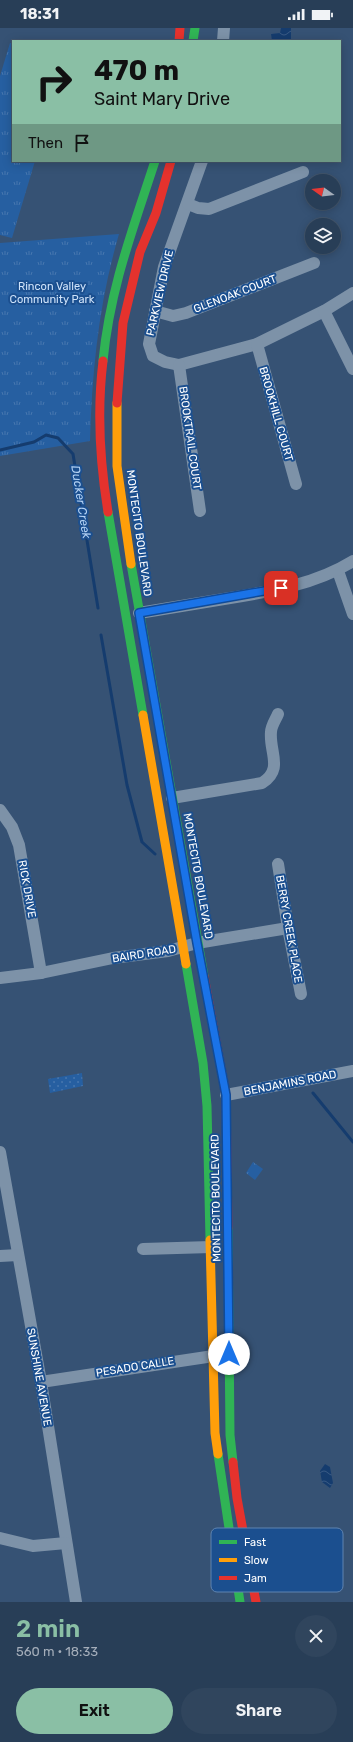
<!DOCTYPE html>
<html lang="en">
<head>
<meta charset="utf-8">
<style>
  body { margin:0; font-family:Rubik,sans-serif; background:#30455d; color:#f1f3f6; height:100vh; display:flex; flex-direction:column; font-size:15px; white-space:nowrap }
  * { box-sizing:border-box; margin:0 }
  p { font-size:13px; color:#a5aeba }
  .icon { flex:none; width:22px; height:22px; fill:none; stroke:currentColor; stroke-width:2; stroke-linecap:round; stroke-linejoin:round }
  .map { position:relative; height:1574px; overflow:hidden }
  .sheet { display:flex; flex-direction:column; background:#283e57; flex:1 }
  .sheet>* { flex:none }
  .banner { position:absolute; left:12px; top:12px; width:329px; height:122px; border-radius:0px; box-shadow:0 2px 10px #0003,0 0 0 1px #44576d; background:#8abfa5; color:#111; overflow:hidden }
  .needle { width:26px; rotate:284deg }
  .tools { position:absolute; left:305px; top:146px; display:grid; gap:8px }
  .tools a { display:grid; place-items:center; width:36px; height:36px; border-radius:50%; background:#283e57; box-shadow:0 2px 10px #0003,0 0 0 1px #44576d; font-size:20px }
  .pin { position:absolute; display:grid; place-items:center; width:34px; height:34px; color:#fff; margin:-17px; border-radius:8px; box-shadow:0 2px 6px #0006 }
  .me { position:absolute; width:44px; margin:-22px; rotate:0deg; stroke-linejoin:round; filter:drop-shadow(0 0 3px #0008) }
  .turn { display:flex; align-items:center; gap:14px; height:84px; padding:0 16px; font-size:18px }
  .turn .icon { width:52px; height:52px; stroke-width:2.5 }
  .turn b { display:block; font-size:28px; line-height:34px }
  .then { display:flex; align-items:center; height:38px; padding:0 16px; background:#0003; gap:8px; font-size:15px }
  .round { display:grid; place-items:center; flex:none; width:42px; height:42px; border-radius:21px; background:#30455d }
  .headline { display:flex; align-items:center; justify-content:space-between; height:68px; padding:0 16px }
  h1 { font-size:24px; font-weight:600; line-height:30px; color:#8abfa5 }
  .primary-button { display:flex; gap:8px; margin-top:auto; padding:8px 16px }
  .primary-button a { flex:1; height:46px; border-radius:24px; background:#8abfa5; color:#111; font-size:16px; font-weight:600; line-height:46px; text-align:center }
  .primary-button a+a { background:#30455d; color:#f1f3f6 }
  .status { display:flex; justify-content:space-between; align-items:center; height:28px; padding:0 20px; background:#283e57; direction:ltr }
  .status svg { height:11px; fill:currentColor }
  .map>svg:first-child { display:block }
  .park { fill:url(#park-tufts) }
  .garden { fill:url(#garden-dots) }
  .water { fill:url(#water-waves) }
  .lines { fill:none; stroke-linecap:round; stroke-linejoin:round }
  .stream { stroke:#153c6e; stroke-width:3 }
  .street { stroke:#7d92a8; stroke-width:12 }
  .fast { stroke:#30b455; stroke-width:9 }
  .slow { stroke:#ff9f0a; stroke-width:9 }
  .jam { stroke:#e5322d; stroke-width:9 }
  .route-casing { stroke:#114b97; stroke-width:10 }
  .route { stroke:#1a73e8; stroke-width:7 }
  .labels { text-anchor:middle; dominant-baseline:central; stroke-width:4; stroke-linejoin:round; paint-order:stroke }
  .park-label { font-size:11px; fill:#cfe3fa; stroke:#1b4f8f }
  .street-label { font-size:11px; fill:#fff; stroke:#1b4f8f }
  .water-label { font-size:12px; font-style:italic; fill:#b5d3f5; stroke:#1b4f8f }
  .key { fill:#1b4f8f; stroke:#5f84b1; stroke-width:1 }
  .key-label { font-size:11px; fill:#fff }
</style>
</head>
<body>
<div class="status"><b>18:31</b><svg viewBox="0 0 49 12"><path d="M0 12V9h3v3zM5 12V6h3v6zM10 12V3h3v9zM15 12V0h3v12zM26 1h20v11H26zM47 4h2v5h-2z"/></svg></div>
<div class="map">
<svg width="353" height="1574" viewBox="0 0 353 1574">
  <defs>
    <pattern id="park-tufts" width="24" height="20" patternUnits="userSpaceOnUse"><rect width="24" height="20" fill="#265fa1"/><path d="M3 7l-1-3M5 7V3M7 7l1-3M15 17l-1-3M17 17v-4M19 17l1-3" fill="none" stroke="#4777af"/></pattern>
    <pattern id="garden-dots" width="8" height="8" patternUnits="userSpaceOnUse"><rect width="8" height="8" fill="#265fa1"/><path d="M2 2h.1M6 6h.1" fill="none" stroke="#4777af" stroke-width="1.8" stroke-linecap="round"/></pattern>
    <pattern id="water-waves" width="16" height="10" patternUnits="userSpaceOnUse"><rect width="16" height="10" fill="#153c6e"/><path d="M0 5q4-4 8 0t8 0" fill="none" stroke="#385984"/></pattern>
  </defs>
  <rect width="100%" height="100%" fill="#365274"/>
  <!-- park -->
  <g class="park">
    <path d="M10,15l3,1v117h22l-23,77 -12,-3v-159z"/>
    <path d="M119,206c-20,68 -27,136 -29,207l-90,15v-213z"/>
    <path d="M253,1134l10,7 -8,11 -9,-7z"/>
  </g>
  <!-- garden -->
  <path class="garden" d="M82,1045l1,13 -33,7 -2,-14z"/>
  <!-- water -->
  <g class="water">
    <path d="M281,0h10v13h-19l-1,-7 9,-1z"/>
    <path d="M325,1436l5,3 3,16 -3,5 -8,-6 -2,-11z"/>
  </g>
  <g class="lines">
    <!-- stream -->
    <g class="stream">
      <path d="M0,422l34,-8 12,-7 12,3 15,16 25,154"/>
      <path d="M101,607l26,150 15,57 13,12"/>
      <path d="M313,1065l40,49"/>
    </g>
    <!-- street -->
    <g class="street">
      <path d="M223,13l1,-13"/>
      <path d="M202,133l-38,106 -15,77 4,12 12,6 14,3 78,-21 67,-33 29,-18"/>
      <path d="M188,176l10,4 11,1 94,-37"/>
      <path d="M155,283l18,5 13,-3 128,-50"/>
      <path d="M324,283l29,58"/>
      <path d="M257,316l39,140"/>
      <path d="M179,337l21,146"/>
      <path d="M338,543l15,43"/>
      <path d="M139,585c30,-5 61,-10 91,-15 43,-7 86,-14 123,-37"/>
      <path d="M172,770l90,-15c22,-14 7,-31 9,-51 0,-6 5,-13 7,-18"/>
      <path d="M0,782l12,17 7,18 22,128"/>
      <path d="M278,836l10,64 13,66"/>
      <path d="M0,950l41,-5 72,-15 55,-7 29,-8 91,-15"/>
      <path d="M226,1067l127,-24"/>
      <path d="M0,1124l41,230 35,220"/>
      <path d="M143,1221l68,-2"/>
      <path d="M0,1228l18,-1"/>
      <path d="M41,1354l179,-27"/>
      <path d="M0,1510l33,8 33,-3"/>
    </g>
    <!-- fast -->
    <g class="fast">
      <path d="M193,13l2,-13"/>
      <path d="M103,333c7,-73 30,-132 52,-200"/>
      <path d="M108,484l35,203"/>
      <path d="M131,536l73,412"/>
      <path d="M186,936l17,99 4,43 3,134"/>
      <path d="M228,1200l2,207 3,27"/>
      <path d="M218,1426l22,148"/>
    </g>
    <!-- slow -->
    <g class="slow">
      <path d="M117,375v63l14,98"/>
      <path d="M143,687l43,249"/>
      <path d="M210,1212l5,193 3,21"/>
    </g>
    <!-- jam -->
    <g class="jam">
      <path d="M179,13l1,-13"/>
      <path d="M103,333c-6,49 -3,102 5,151"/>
      <path d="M117,375l6,-80 17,-71 16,-39 15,-52"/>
      <path d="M204,948l22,119 2,133"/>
      <path d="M233,1434l4,36 19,104"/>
    </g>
  </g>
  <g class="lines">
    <defs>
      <path id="route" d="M229,1326l-3,-259 -29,-152 -58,-330 142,-25"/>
    </defs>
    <!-- route casing -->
    <use href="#route" class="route-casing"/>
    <!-- route -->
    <use href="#route" class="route"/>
  </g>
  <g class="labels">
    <!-- park labels -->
    <g class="park-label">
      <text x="52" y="258">Rincon Valley<tspan x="52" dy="13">Community Park</tspan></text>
    </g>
    <!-- street labels -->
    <g class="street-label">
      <text transform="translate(160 265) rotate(-77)">PARKVIEW DRIVE</text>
      <text transform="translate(235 266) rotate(-21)">GLENOAK COURT</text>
      <text transform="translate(276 386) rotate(74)">BROOKHILL COURT</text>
      <text transform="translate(190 410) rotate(82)">BROOKTRAIL COURT</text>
      <text transform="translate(139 505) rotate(82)">MONTECITO BOULEVARD</text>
      <text transform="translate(198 848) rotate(80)">MONTECITO BOULEVARD</text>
      <text transform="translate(27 861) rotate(80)">RICK DRIVE</text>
      <text transform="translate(289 901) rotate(80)">BERRY CREEK PLACE</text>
      <text transform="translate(144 926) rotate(-9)">BAIRD ROAD</text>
      <text transform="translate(290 1055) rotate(-11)">BENJAMINS ROAD</text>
      <text transform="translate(216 1170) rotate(-91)">MONTECITO BOULEVARD</text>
      <text transform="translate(135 1339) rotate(-9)">PESADO CALLE</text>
      <text transform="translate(39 1349) rotate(80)">SUNSHINE AVENUE</text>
    </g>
    <!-- water labels -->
    <g class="water-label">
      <text transform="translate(81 474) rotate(81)">Ducker Creek</text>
    </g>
  </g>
  <!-- legend -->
  <rect x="211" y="1500" width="132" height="64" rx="6" class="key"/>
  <rect x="219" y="1512" width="18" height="4" fill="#30b455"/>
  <rect x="219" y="1530" width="18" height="4" fill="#ff9f0a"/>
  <rect x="219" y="1548" width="18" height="4" fill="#e5322d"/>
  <g class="key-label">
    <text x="244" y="1518">Fast</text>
    <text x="244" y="1536">Slow</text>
    <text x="244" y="1554">Jam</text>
  </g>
</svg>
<div class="tools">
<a><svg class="needle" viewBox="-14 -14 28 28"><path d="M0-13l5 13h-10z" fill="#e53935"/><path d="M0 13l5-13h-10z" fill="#a5aeba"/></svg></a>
<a><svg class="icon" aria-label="layers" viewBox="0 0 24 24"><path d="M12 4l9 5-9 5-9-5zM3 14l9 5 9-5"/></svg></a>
</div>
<div class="pin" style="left:281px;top:560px;background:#d93025"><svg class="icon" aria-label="arrive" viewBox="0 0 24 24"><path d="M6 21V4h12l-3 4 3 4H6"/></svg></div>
<svg class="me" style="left:229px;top:1326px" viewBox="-20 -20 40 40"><circle r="19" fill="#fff"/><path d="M0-13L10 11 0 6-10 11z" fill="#1a73e8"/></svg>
<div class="banner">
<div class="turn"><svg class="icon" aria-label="right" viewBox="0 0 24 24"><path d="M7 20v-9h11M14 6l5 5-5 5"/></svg><div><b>470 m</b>Saint Mary Drive</div></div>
<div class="then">Then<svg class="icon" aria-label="arrive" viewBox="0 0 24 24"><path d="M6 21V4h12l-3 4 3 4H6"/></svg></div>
</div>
</div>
<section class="sheet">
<div class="headline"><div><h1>2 min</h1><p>560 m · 18:33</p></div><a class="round"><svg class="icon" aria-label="close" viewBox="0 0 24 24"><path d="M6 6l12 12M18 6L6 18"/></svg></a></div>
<div class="primary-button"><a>Exit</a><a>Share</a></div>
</section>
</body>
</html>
